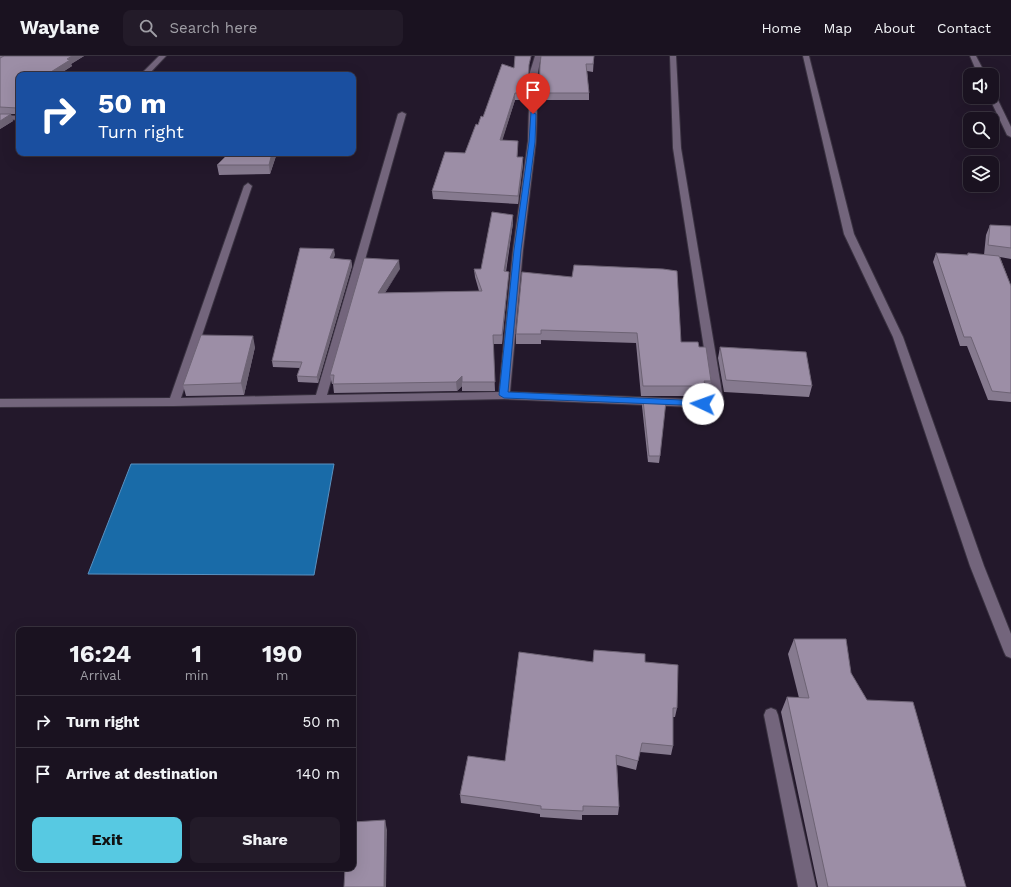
<!DOCTYPE html>
<html lang="en">
<head>
<meta charset="utf-8">
<style>
  body { margin:0; font-family:"Work Sans",sans-serif; background:#231b29; color:#f1f3f6; height:100vh; display:flex; flex-direction:column; font-size:15px; white-space:nowrap }
  * { box-sizing:border-box; margin:0 }
  p { font-size:13px; color:#9f9ea5 }
  .icon { flex:none; width:22px; height:22px; fill:none; stroke:currentColor; stroke-width:2; stroke-linecap:round; stroke-linejoin:round }
  .map { position:relative; flex:1; overflow:hidden }
  .panel { position:absolute; left:16px; top:571px; width:340px; height:244px; display:flex; flex-direction:column; background:#1a1220; border-radius:8px; box-shadow:0 4px 16px #0002,0 0 0 1px #38323e }
  .panel>* { flex:none }
  .guide { position:absolute; left:16px; top:16px; width:340px; height:84px; border-radius:8px; box-shadow:0 4px 16px #0002,0 0 0 1px #38323e; background:#1a4fa0; color:#fff; overflow:hidden }
  .controls { position:absolute; left:963px; top:12px; display:grid; gap:8px }
  .controls a { display:grid; place-items:center; width:36px; height:36px; border-radius:8px; background:#1a1220; box-shadow:0 4px 16px #0002,0 0 0 1px #38323e; font-size:20px }
  .pin { position:absolute; display:grid; place-items:center; width:34px; height:34px; color:#fff; margin:-41px -17px; border-radius:50% 50% 50% 0; rotate:-45deg; box-shadow:0 0 4px #0007 }
  .pin .icon { rotate:45deg }
  .me { position:absolute; width:44px; margin:-22px; rotate:273deg; stroke-linejoin:round; filter:drop-shadow(0 0 3px #0008) }
  .turn { display:flex; align-items:center; gap:14px; height:84px; padding:0 16px; font-size:18px }
  .turn .icon { width:52px; height:52px; stroke-width:2.5 }
  .turn b { display:block; font-size:28px; line-height:34px }
  .eta { display:flex; justify-content:space-evenly; align-items:center; height:68px; text-align:center }
  .eta b { font-size:24px; font-weight:700; line-height:28px }
  .button { display:flex; gap:8px; margin-top:auto; padding:8px 16px }
  .button a { flex:1; height:46px; border-radius:8px; background:#57c9e2; color:#111; font-size:16px; font-weight:700; line-height:46px; text-align:center }
  .button a+a { background:#231b29; color:#f1f3f6 }
  ul { padding:0; list-style:none }
  li { display:flex; align-items:center; gap:12px; height:52px; padding:0 16px; border-top:1px solid #38323e }
  li div { flex:1 }
  li b { display:block; font-size:15px }
  li em { font-style:normal }
  header { display:flex; align-items:center; gap:24px; box-sizing:border-box; height:56px; padding:0 20px; background:#1a1220; border-bottom:1px solid #38323e }
  header strong { font-size:19px }
  nav { display:flex; gap:22px; margin-inline-start:auto; font-size:14px }
  .search { width:280px; height:36px; background:#231b29; display:flex; align-items:center; gap:10px; box-sizing:border-box; padding:0 14px; border-radius:8px; color:#9f9ea5; font-size:15px }
  .map>svg:first-child { display:block }
  .water { fill:#196ba8; stroke:#5a91c0 }
  .lines { fill:none; stroke-linecap:round; stroke-linejoin:round }
  .street-casing { stroke:#3a3241; stroke-width:2 }
  .street { fill:#73657c; fill-rule:evenodd }
  .wall { fill:#867a8f }
  .shaded-wall { fill:#6d6374 }
  .building { fill:#9c8ea6; stroke:#6d6374 }
  .route { fill:#1a73e8; stroke:#114b97 }
</style>
</head>
<body>
<header>
<strong>Waylane</strong>
<div class="search"><svg class="icon" aria-label="search" viewBox="0 0 24 24"><circle cx="10" cy="10" r="6"/><path d="M15 15l6 6"/></svg>Search here</div>
<nav><a>Home</a><a>Map</a><a>About</a><a>Contact</a></nav>
</header>
<div class="map">
<svg width="1011" height="831" viewBox="0 0 1011 831">
  <rect width="100%" height="100%" fill="#23182b"/>
  <!-- water -->
  <path class="water" d="M131,408h203l-20,111 -226,-1z"/>
  <g class="lines">
    <defs>
      <g id="street">
        <path d="M159,0h7l-18,19h-8z"/>
        <path d="M535,0h6l-3,16 -2,69 -13,109 -13,142 202,8 -39,-252 -3,-92h6l5,92 43,256 -2,3 -4,1 -214,-9 -330,7 -174,1v-8l170,-1 74,-212 4,-3 4,3 -71,212 135,-3 82,-281 4,-2 4,2 -79,281 172,-3 14,-142 15,-109 2,-69z"/>
        <path d="M803,0h6l45,178 49,103 81,229 27,68v24l-5,-2 -2,-4 -34,-86 -77,-229 -49,-103z"/>
        <path d="M970,0h6l10,19h-8z"/>
        <path d="M992,38l4,2 15,31v10l-4,-2 -18,-38h3z"/>
        <path d="M0,59l19,1v4l-19,-1z"/>
        <path d="M771,652l5,2 2,5 38,172h-18l-34,-172 2,-5z"/>
      </g>
    </defs>
    <!-- street casing -->
    <use href="#street" class="street-casing"/>
    <!-- street -->
    <use href="#street" class="street"/>
  </g>
  <!-- wall -->
  <g class="wall">
    <path d="M0,0h84l-13,8 1,2 -14,9h-39v39h-11l5,7 -13,8z"/>
    <path d="M594,0l-1,16 -6,-1 2,22v7h-50l1,-35z"/>
    <path d="M514,12l14,4v28h-13l-13,40 16,1 -1,16 6,7 -5,40 -85,-5 -1,-8 33,-38 13,-28z"/>
    <path d="M277,97l-7,21 -51,1 -2,-10z"/>
    <path d="M513,167l-7,49h3l-1,8 -6,64h-9l2,47h-33v-5l-5,5 -123,2 -1,-9h-1l-2,-9 70,-106 -15,24 94,-2 -4,-14 -1,-8h7z"/>
    <path d="M990,169l21,1v33l-11,-2 11,29v116l-23,-2 -21,-54h-7l-27,-84 3,-9 31,2 1,-2 16,2 2,-20z"/>
    <path d="M335,199l-2,4 18,1 1,6 -34,117 -20,-1 -1,-6 3,-8 -27,-1 -1,-6z"/>
    <path d="M572,221l109,65 18,5 12,34 -2,10h-4l-1,5h-63l-5,-53 -95,-3v4h-25v-10z"/>
    <path d="M255,291l-11,48 -58,1 -3,-11z"/>
    <path d="M720,291l92,39 -3,11 -85,-5 -6,-34z"/>
    <path d="M643,344l17,56 -1,7 -11,-1 -6,-56z"/>
    <path d="M794,583l57,34 115,214h-148l-37,-175 6,-15 12,1 -11,-44z"/>
    <path d="M594,594l51,12 32,46 -2,9h-2v29l-2,9 -31,-3 -4,18 -19,-5 2,42 -1,8h-36v5l-42,-3v-3l-79,-11 -1,-8 45,-34 88,-99z"/>
  </g>
  <!-- shaded-wall -->
  <g class="shaded-wall">
    <path d="M72,0h12l-13,8 1,2 -14,9h-12z"/>
    <path d="M515,37v7l-15,48v-8z"/>
    <path d="M11,58l2,7 -13,8v-8z"/>
    <path d="M272,97h5l-7,21 -1,-9z"/>
    <path d="M523,101v7l-5,40v-8z"/>
    <path d="M513,159v8l-9,57v-9z"/>
    <path d="M334,193l1,6 -4,9 -1,-6z"/>
    <path d="M351,204l1,6 -34,117 -1,-6z"/>
    <path d="M399,204l1,9 -21,32 -1,-8z"/>
    <path d="M509,216l-1,8 -6,64v-9z"/>
    <path d="M253,280l2,11 -11,48 -3,-12z"/>
    <path d="M462,320v10l-5,5 -1,-9z"/>
    <path d="M385,764l2,10 -1,57h-2z"/>
  </g>
  <!-- building -->
  <g class="building">
    <path d="M4,0h68l-5,3 3,1 -24,15h-27v34l-1,1 -1,-2 -17,-1v-49z"/>
    <path d="M515,0h16l-2,9 -1,28h-13l-15,47 18,1 -1,16h6l-5,39 -86,-5 13,-39 20,1 11,-29 2,1 3,-9 2,1 19,-53 12,4z"/>
    <path d="M541,0h53l-1,8h-7l3,29h-50l1,-28z"/>
    <path d="M170,17l55,2h-57z"/>
    <path d="M0,58h11l-11,7z"/>
    <path d="M229,97h43l-3,12h-52z"/>
    <path d="M492,156l21,3 -9,56 5,1 -7,63h-9l2,47h-33v-6l-6,6 -123,2 1,-9h-4l34,-117 35,2 -21,33 104,-2 -8,-22h7z"/>
    <path d="M990,169l21,1v22l-23,-3z"/>
    <path d="M300,192l34,1 -4,9 21,2 -34,117 -20,-1 5,-14 -30,-1z"/>
    <path d="M936,197l32,2v-2l31,3 12,30v107l-19,-2 -21,-54h-7z"/>
    <path d="M574,209l89,4 14,2 4,71h17l1,5h7l5,34h-7l2,5h-63l-6,-53 -96,-3v4h-25l6,-62 50,5z"/>
    <path d="M201,279l52,1 -12,47 -58,2z"/>
    <path d="M720,291l86,5 6,34 -86,-6z"/>
    <path d="M643,344l23,1 -6,55h-11z"/>
    <path d="M794,583h52l5,34 16,27 46,2 53,185h-138l-41,-190 22,1z"/>
    <path d="M594,594l51,4v8l33,3 -1,43h-4v38l-31,-3 -4,18 -22,-6 3,52 -36,-1v5l-42,-2v-3l-81,-11 8,-39 37,5 14,-109 74,10z"/>
    <path d="M385,764l-1,67h-40l1,-19h8v-46z"/>
  </g>
  <!-- route -->
  <path class="route" d="M531,56l5,2 -1,28 -14,108 -13,142 195,9 4,3 -1,2 -202,-8 -5,-3 15,-145 15,-108z"/>
</svg>
<div class="controls">
<a><svg class="icon" aria-label="sound" viewBox="0 0 24 24"><path d="M4 9h4l5-4v14l-5-4H4zM17 9q2 3 0 6"/></svg></a>
<a><svg class="icon" aria-label="search" viewBox="0 0 24 24"><circle cx="10" cy="10" r="6"/><path d="M15 15l6 6"/></svg></a>
<a><svg class="icon" aria-label="layers" viewBox="0 0 24 24"><path d="M12 4l9 5-9 5-9-5zM3 14l9 5 9-5"/></svg></a>
</div>
<div class="pin" style="left:533px;top:58px;background:#d93025"><svg class="icon" aria-label="arrive" viewBox="0 0 24 24"><path d="M6 21V4h12l-3 4 3 4H6"/></svg></div>
<svg class="me" style="left:703px;top:348px" viewBox="-20 -20 40 40"><circle r="19" fill="#fff"/><path d="M0-13L10 11 0 6-10 11z" fill="#1a73e8"/></svg>
<div class="guide">
<div class="turn"><svg class="icon" aria-label="right" viewBox="0 0 24 24"><path d="M7 20v-9h11M14 6l5 5-5 5"/></svg><div><b>50 m</b>Turn right</div></div>
</div>
<section class="panel">
<div class="eta">
<div><b>16:24</b><p>Arrival</p></div>
<div><b>1</b><p>min</p></div>
<div><b>190</b><p>m</p></div>
</div>
<ul>
<li><svg class="icon" aria-label="right" viewBox="0 0 24 24"><path d="M7 20v-9h11M14 6l5 5-5 5"/></svg><div><b>Turn right</b></div><em>50 m</em></li>
<li><svg class="icon" aria-label="arrive" viewBox="0 0 24 24"><path d="M6 21V4h12l-3 4 3 4H6"/></svg><div><b>Arrive at destination</b></div><em>140 m</em></li>
</ul>
<div class="button"><a>Exit</a><a>Share</a></div>
</section>
</div>
</body>
</html>
